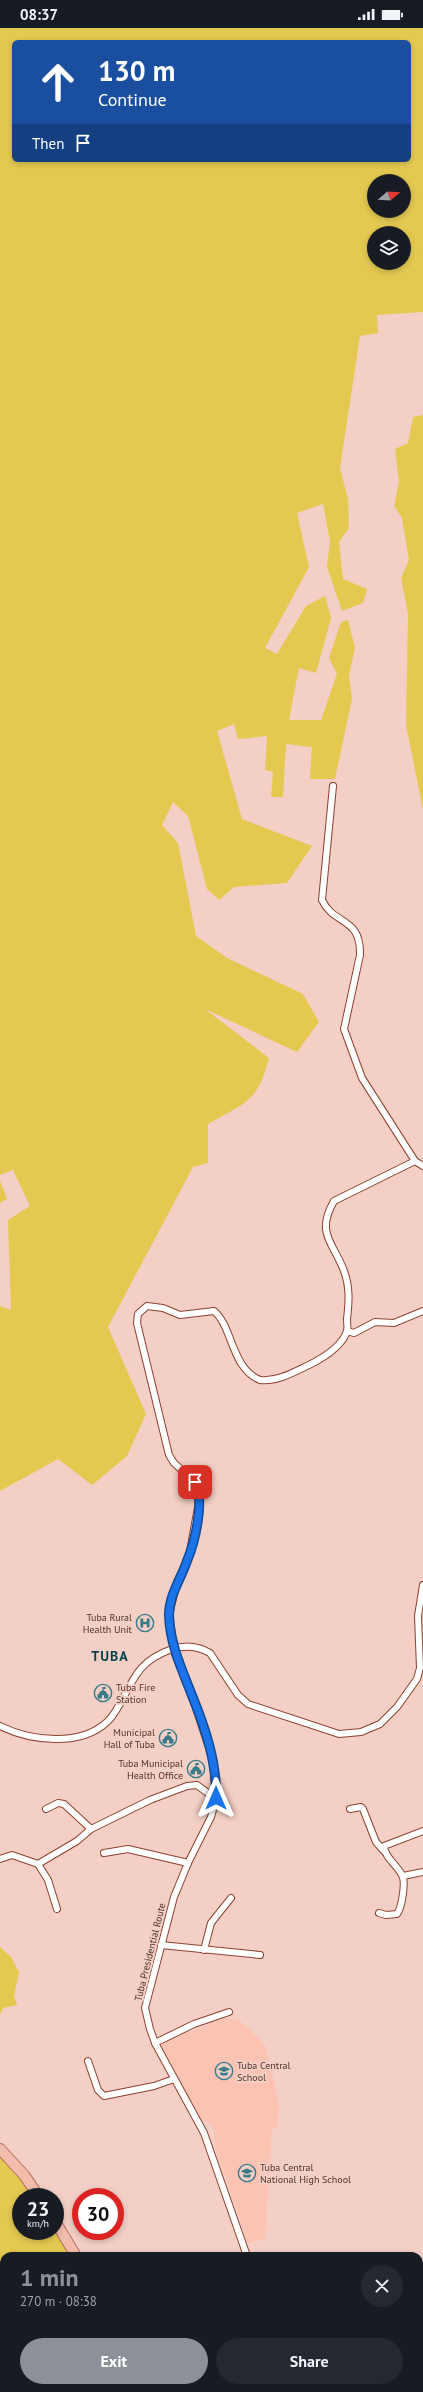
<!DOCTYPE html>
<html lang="en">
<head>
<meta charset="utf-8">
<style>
  body { margin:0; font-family:"PT Sans",sans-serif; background:#242831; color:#f1f3f6; height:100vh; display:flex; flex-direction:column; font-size:15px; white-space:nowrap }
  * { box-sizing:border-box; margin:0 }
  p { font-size:13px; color:#9ea1a6 }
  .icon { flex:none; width:22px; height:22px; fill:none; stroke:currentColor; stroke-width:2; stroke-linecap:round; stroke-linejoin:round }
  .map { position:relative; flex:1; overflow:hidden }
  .panel { position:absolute; left:0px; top:2224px; width:423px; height:140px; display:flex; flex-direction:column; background:#171b24; border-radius:12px 12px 0 0; box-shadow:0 2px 6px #0003 }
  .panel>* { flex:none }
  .hud { position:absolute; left:12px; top:12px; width:399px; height:122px; border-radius:6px; box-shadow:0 2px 6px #0003; background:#1a4fa0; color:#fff; overflow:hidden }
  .needle { width:26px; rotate:72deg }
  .tools { position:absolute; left:367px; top:146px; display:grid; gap:8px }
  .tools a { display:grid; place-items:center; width:44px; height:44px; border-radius:50%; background:#171b24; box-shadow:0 2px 6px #0003; font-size:20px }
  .speed { position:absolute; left:12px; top:2160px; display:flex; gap:8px; font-size:20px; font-weight:700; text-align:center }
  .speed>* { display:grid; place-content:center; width:52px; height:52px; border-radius:50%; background:#171b24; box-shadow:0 2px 6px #0003; line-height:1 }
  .speed small { font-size:10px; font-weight:400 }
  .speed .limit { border:6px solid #d22; background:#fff; color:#111 }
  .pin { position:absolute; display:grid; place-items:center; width:34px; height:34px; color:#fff; margin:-17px; border-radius:8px; box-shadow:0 2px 6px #0006 }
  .me { position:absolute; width:44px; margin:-22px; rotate:0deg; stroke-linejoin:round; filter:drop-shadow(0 0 3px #0008) }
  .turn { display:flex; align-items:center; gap:14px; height:84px; padding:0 20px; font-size:18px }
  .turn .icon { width:52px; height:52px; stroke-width:2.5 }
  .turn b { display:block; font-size:28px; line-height:34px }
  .then { display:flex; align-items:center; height:38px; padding:0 20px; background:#0003; gap:8px; font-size:15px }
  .round { display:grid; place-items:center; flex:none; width:42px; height:42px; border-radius:21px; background:#242831 }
  .summary { display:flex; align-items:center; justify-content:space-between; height:68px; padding:0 20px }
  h1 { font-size:24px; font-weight:600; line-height:30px; color:#8c9099 }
  .action { display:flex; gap:8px; margin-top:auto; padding:8px 20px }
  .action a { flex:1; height:46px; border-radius:24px; background:#8c9099; color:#fff; font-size:16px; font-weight:600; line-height:46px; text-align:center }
  .action a+a { background:#242831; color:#f1f3f6 }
  .status { display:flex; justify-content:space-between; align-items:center; height:28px; padding:0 20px; background:#171b24; direction:ltr }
  .status svg { height:11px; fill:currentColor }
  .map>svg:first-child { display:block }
  .built { fill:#fcc2b2 }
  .green { fill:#e4c951; fill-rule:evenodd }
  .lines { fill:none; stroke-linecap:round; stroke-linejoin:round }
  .street-casing { stroke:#8d412c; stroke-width:8 }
  .primary-casing { stroke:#b66f5b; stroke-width:12 }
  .street { stroke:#fff; stroke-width:6 }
  .primary { stroke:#f3bdad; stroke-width:10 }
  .route-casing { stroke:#114b97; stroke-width:10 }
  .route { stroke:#1a73e8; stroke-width:7 }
  .labels { text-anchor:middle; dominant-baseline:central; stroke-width:4; stroke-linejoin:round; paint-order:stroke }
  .poi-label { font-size:10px; fill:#543127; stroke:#f3cfc5; text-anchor:end }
  .street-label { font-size:10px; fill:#543127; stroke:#f3cfc5 }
  .district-label { font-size:14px; font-weight:bold; letter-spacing:1px; fill:#06434f; stroke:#f3cfc5 }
</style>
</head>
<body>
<div class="status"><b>08:37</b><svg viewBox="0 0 49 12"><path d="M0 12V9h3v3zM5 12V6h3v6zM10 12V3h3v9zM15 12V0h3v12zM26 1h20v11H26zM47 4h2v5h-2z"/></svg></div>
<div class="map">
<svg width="423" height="2364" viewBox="0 0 423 2364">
  <rect width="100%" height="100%" fill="#f3cfc5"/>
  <!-- built -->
  <path class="built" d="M226,1990l12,2 12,9 16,18 13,58 -2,22 -5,2 -7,110 -17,4 -31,-90 -5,-28 -11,-7 -7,-10 -33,-65z"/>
  <!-- green -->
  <g class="green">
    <path d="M0,0h423v284l-46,3 1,18 -18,3 -20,132 8,31 1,29 -10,14 4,37 24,10 -4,14 -21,8 -15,-44 3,-26 -7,-37 -26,9 12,54 -44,81 12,6 29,-48 19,-10 6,22 -15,55 -17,-5 -10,52h32l16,-46 -8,-16 12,-36 7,-2 7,28 -6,27 3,24 -17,80h-25l2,-32 -26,-3 -3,53h-12l2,-25 -8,-2 2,-34 -29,3 -4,-15 -17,7 25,88 70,27 -25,37 -53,4 -15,13 -12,-11 -19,-73 -15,-14 -11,23 16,18 18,93 31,22 76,36 16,28 -22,30 -92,-43 64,49c-11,44 -24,45 -61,66v39l-15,4 -85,160 38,87 -19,42 -35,29 -34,-26 -58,32v-185l11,4 -3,-90 22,-14 -17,-36 -13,5zM14,14h395v118h-395zM374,153h30v30h-30zM374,205h30v30h-30z"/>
    <path d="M423,387v395l-17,-85 2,-112 -7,-35 8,-18 -7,-42 -8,-12 5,-24 -4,-33 13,-6 5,-26z"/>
    <path d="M0,1153l7,18 -7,4z"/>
    <path d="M0,1919l11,10 8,15 -5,24 3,9 -14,3 -3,7z"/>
    <path d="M0,2129l17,15 18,25h-14v34h34v-3l17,28h-68v132h156l2,4h-162z"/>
  </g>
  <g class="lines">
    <defs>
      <g id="street">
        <path d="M333,758l-11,114c12,26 39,16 38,55l-16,74 18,49 53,83 8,5"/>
        <path d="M347,1303l7,2 21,-11 19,1 29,-12"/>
        <path d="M0,1698c31,15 80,21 107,-4 6,-5 10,-13 14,-20 14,-27 20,-42 51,-53 13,-4 26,-3 38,4l28,42 10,9 91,30 22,-2 19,-8 17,-17 20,-28 3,-11 -2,-52 5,-31"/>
        <path d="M46,1781l12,-6 6,1 27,25"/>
        <path d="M350,1781l11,-2 2,2 13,33 8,9"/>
        <path d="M104,1825l24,-4 60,14"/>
        <path d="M0,1831l12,-4 26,9 39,-23 14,-12 59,-29 37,-14 10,-1 19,14"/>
        <path d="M38,1836l10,16 9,29"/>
        <path d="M403,1848l20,-4"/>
        <path d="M379,1885l7,2 11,-1c5,-7 9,-32 5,-39 -5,-10 -18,-18 -18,-29l39,-15"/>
        <path d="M161,1917l99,10"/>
        <path d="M204,1922l7,-27 20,-25"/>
        <path d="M155,2015l39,-19 35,-12"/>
        <path d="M88,2033l10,29 6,6 50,-10 20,-7"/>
        <path d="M247,2228l-43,-123 -49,-90 -5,-14 -5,-21 29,-111 14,-34 23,-46 5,-18 -3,-39 -22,-67 -16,-39 -6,-39 8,-33 12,-25 11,-61 -5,-14 -21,-19 -5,-8 -32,-132 1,-9 9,-8 16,2 17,7 34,-4c19,16 17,57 46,69 17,2 34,-8 49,-15 14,-7 33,-18 38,-34 1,-3 0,-8 0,-12 2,-17 3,-32 -3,-48 -10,-28 -29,-37 -10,-70l81,-40"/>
        <path d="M280,2364l1,-4"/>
        <path d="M344,2364l1,-4"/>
        <path d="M387,2364l1,-4"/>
      </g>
      <g id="primary">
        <path d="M0,2121l24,26 15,22"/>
        <path d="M55,2193l21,35"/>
        <path d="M166,2360l3,4"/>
      </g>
    </defs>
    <!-- street casing -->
    <use href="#street" class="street-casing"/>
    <!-- primary casing -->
    <use href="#primary" class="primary-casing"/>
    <!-- street -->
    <use href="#street" class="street"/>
    <!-- primary -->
    <use href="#primary" class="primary"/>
  </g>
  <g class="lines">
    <defs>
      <path id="route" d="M195,1454c10,18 0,60 -8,79 -6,18 -18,34 -18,54 1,29 12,52 22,78 14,34 26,69 25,105"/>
    </defs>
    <!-- route casing -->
    <use href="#route" class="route-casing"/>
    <!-- route -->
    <use href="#route" class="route"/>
  </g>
  <!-- icons -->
  <defs>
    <symbol id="hospital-ring" viewBox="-11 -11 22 22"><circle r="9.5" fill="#f3cfc5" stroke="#377a8a" stroke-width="1.5"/><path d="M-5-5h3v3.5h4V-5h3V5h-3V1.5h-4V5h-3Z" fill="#377a8a"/></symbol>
    <symbol id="civic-ring" viewBox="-11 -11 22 22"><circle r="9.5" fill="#f3cfc5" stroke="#377a8a" stroke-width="1.5"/><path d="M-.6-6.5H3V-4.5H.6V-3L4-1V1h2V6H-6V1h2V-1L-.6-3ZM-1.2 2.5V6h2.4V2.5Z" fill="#377a8a"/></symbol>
    <symbol id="school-ring" viewBox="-11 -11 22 22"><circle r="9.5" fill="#f3cfc5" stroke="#377a8a" stroke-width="1.5"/><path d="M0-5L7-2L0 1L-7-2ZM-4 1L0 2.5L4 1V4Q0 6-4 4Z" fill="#377a8a"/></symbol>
  </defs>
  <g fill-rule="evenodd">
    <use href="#hospital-ring" x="135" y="1585" width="20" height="20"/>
    <use href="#civic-ring" x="93" y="1655" width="20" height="20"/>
    <use href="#civic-ring" x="158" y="1700" width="20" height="20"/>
    <use href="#civic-ring" x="186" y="1731" width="20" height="20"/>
    <use href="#school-ring" x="214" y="2033" width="20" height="20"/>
    <use href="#school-ring" x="237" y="2135" width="20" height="20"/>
  </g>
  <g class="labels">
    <!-- poi labels -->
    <g class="poi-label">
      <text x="132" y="1589">Tuba Rural<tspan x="132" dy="12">Health Unit</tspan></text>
      <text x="116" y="1659" text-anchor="start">Tuba Fire<tspan x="116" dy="12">Station</tspan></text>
      <text x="155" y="1704">Municipal<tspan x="155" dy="12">Hall of Tuba</tspan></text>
      <text x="183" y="1735">Tuba Municipal<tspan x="183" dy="12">Health Office</tspan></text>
      <text x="237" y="2037" text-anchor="start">Tuba Central<tspan x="237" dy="12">School</tspan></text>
      <text x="260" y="2139" text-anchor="start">Tuba Central<tspan x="260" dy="12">National High School</tspan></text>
    </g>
    <!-- street labels -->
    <g class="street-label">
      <text transform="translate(150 1924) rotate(-76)">Tuba Presidential Route</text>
    </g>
    <!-- district labels -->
    <g class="district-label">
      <text x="110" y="1628">TUBA</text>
    </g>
  </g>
</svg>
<div class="tools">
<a><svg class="needle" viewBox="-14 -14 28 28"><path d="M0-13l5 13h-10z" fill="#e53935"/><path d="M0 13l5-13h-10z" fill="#9ea1a6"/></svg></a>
<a><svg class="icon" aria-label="layers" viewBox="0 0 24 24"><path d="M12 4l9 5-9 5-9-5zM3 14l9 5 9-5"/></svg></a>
</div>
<div class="speed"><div>23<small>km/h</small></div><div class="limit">30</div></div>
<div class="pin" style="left:195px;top:1454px;background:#d93025"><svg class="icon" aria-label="arrive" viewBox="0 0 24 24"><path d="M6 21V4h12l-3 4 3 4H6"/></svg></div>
<svg class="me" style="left:216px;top:1770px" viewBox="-20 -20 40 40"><path d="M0-17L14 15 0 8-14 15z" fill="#1a73e8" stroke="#fff" stroke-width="4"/></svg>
<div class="hud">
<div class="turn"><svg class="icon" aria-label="ahead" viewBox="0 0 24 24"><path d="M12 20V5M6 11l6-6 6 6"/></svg><div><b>130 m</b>Continue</div></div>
<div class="then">Then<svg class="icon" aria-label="arrive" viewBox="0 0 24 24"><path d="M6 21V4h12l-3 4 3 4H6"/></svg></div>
</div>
<section class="panel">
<div class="summary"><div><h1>1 min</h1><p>270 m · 08:38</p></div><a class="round"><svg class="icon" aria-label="close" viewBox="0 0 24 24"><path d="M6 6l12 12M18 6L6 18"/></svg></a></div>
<div class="action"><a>Exit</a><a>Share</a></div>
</section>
</div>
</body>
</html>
